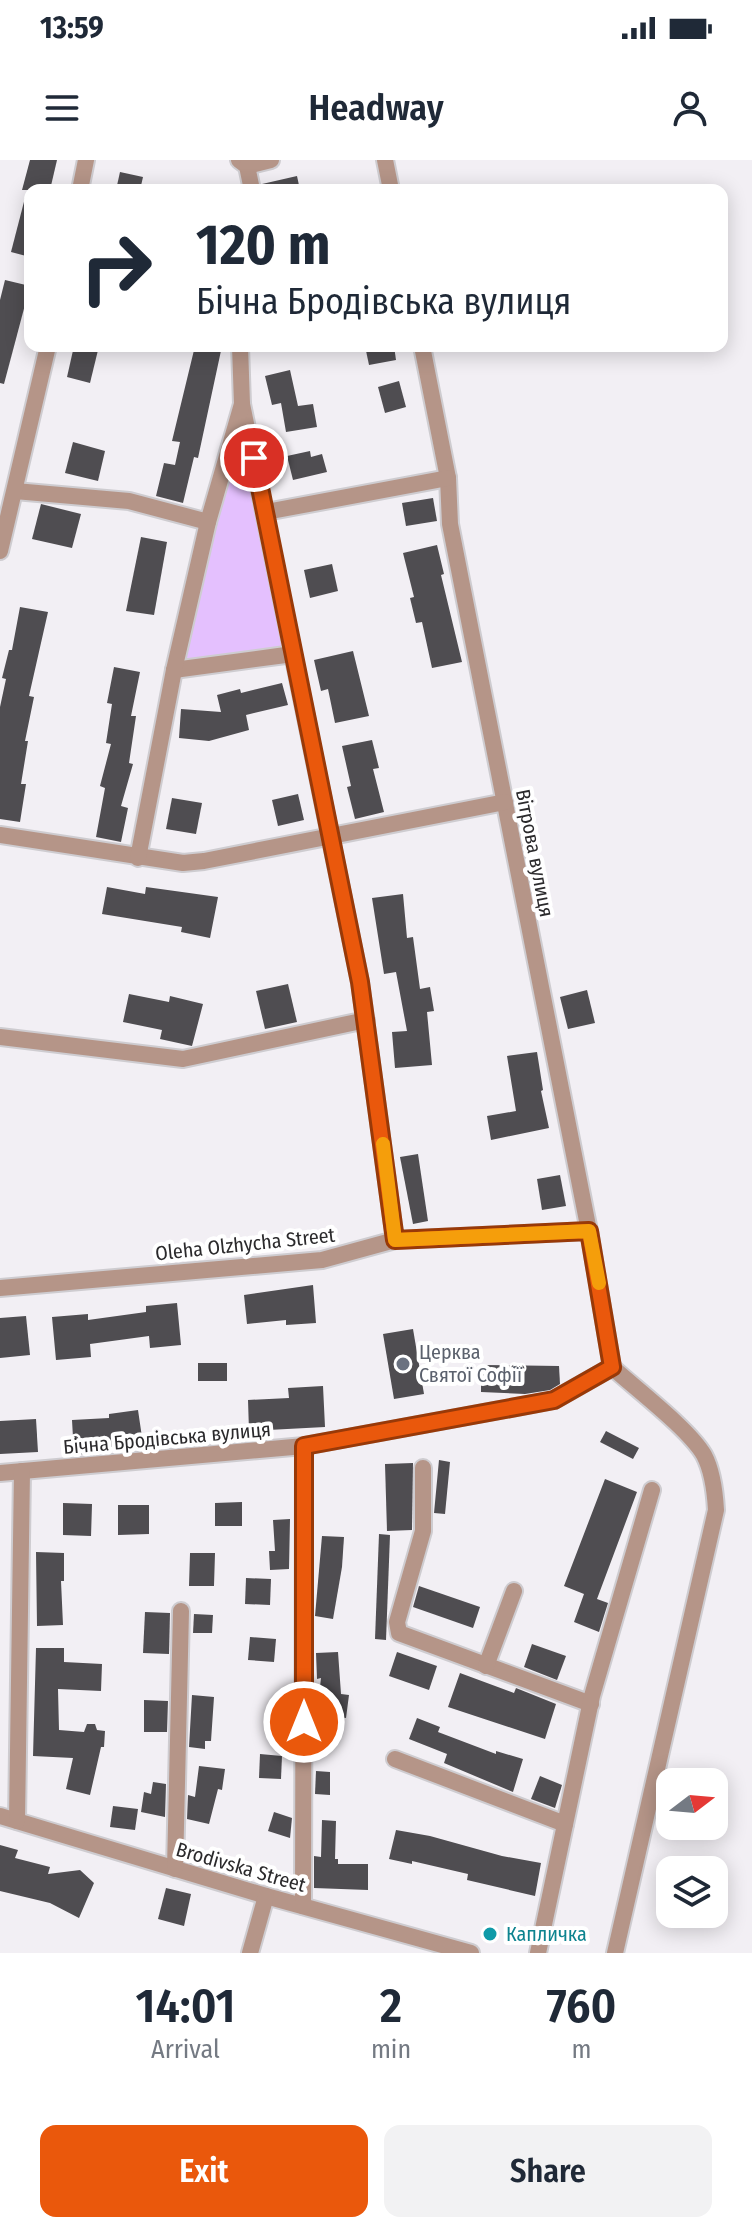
<!DOCTYPE html>
<html lang="en">
<head>
<meta charset="utf-8">
<style>
  body { margin:0; font-family:"Fira Sans Condensed",sans-serif; background:#f2f2f3; color:#1f2937; height:100vh; display:flex; flex-direction:column; font-size:30px; white-space:nowrap }
  * { box-sizing:border-box; margin:0 }
  p { font-size:26px; color:#747a83 }
  .icon { flex:none; width:44px; height:44px; fill:none; stroke:currentColor; stroke-width:2; stroke-linecap:round; stroke-linejoin:round }
  .map { position:relative; height:1793px; overflow:hidden }
  .side { display:flex; flex-direction:column; background:#fff; flex:1 }
  .side>* { flex:none }
  .guide { position:absolute; left:24px; top:24px; width:704px; height:168px; border-radius:16px; box-shadow:0 4px 20px #0003; background:#fff; color:#1f2937; overflow:hidden }
  .needle { width:52px; rotate:74deg }
  .buttons { position:absolute; left:656px; top:1608px; display:grid; gap:16px }
  .buttons a { display:grid; place-items:center; width:72px; height:72px; border-radius:16px; background:#fff; box-shadow:0 4px 20px #0003; font-size:40px }
  .pin { position:absolute; display:grid; place-items:center; width:68px; height:68px; color:#fff; margin:-34px; border:4px solid #fff; border-radius:50%; box-shadow:0 2px 8px #0007 }
  .me { position:absolute; width:88px; margin:-44px; rotate:0deg; stroke-linejoin:round; filter:drop-shadow(0 0 6px #0008) }
  .turn { display:flex; align-items:center; gap:28px; height:168px; padding:0 40px; font-size:36px }
  .turn .icon { width:104px; height:104px; stroke-width:2.5 }
  .turn b { display:block; font-size:56px; line-height:68px }
  .eta { display:flex; justify-content:space-evenly; align-items:center; height:136px; text-align:center }
  .eta b { font-size:48px; font-weight:600; line-height:56px }
  .button { display:flex; gap:16px; margin-top:auto; padding:16px 40px }
  .button a { flex:1; height:92px; border-radius:16px; background:#ea580c; color:#fff; font-size:32px; font-weight:600; line-height:92px; text-align:center }
  .button a+a { background:#f2f2f3; color:#1f2937 }
  .status { display:flex; justify-content:space-between; align-items:center; height:56px; padding:0 40px; background:#fff; direction:ltr }
  .status svg { height:22px; fill:currentColor }
  header { display:flex; justify-content:space-between; align-items:center; height:104px; padding:0 40px; background:#fff; font-size:36px; font-weight:600 }
  .map>svg:first-child { display:block }
  .green { fill:#e4c0fe }
  .building { fill:#4f4d51 }
  .lines { fill:none; stroke-linecap:round; stroke-linejoin:round }
  .minor-casing { stroke:#ceccd0; stroke-width:20 }
  .minor { stroke:#b59588; stroke-width:16 }
  .route-casing { stroke:#983908; stroke-width:20 }
  .route { stroke:#ea580c; stroke-width:14 }
  .slow { stroke:#f59e0b; stroke-width:14 }
  .worship-dot { fill:#6b7280; stroke:#fff; stroke-width:3 }
  .culture-dot { fill:#0f9aa8; stroke:#fff; stroke-width:3 }
  .labels { text-anchor:middle; dominant-baseline:central; stroke-width:8; stroke-linejoin:round; paint-order:stroke }
  .street-label { font-size:20px; fill:#2b2a2c; stroke:#fff }
  .worship-label { font-size:20px; fill:#5b616d; stroke:#fff; text-anchor:start }
  .culture-label { font-size:20px; fill:#0d838f; stroke:#fff; text-anchor:start }
</style>
</head>
<body>
<div class="status"><b>13:59</b><svg viewBox="0 0 49 12"><path d="M0 12V9h3v3zM5 12V6h3v6zM10 12V3h3v9zM15 12V0h3v12zM26 1h20v11H26zM47 4h2v5h-2z"/></svg></div>
<header><svg class="icon" aria-label="menu" viewBox="0 0 24 24"><path d="M4 6h16M4 12h16M4 18h16"/></svg>Headway<svg class="icon" aria-label="person" viewBox="0 0 24 24"><circle cx="12" cy="8" r="4"/><path d="M4 21q1-7 8-7t8 7"/></svg></header>
<div class="map">
<svg width="752" height="1793" viewBox="0 0 752 1793">
  <rect width="100%" height="100%" fill="#f2eff4"/>
  <!-- green -->
  <path class="green" d="M237,230l51,261 -114,19z"/>
  <!-- building -->
  <g class="building">
    <path d="M30,0h27l-7,30h-28z"/>
    <path d="M120,12l23,5 -3,13h-24z"/>
    <path d="M297,16l3,14h-37l-1,-6z"/>
    <path d="M26,34l4,1v62l-19,-5z"/>
    <path d="M5,120l25,6 -26,98 -4,-1v-83z"/>
    <path d="M74,186h25l-9,37 -23,-6z"/>
    <path d="M195,186h27l-24,112 -4,-1 -11,46 -27,-7 8,-33 11,2 5,-23 -8,-1z"/>
    <path d="M365,186h29l2,14 -27,5z"/>
    <path d="M290,210l8,36 15,-2 4,23 -31,5 -5,-29 -9,2 -7,-29z"/>
    <path d="M399,221l7,26 -21,6 -7,-26z"/>
    <path d="M73,282l32,9 -7,30 -33,-8z"/>
    <path d="M310,291l1,6 11,-3 5,18 -34,8 -6,-24z"/>
    <path d="M433,338l4,23 -31,5 -4,-23z"/>
    <path d="M41,344l40,10 -9,34 -40,-9z"/>
    <path d="M141,377l26,5 -13,73 -28,-4z"/>
    <path d="M437,385l7,29 -3,1 21,87 -30,6 -10,-46 -6,1 -6,-25 4,-1 -11,-44z"/>
    <path d="M332,404l6,27 -28,7 -6,-28z"/>
    <path d="M20,447l28,5 -19,84 5,1 -9,44h3l-7,43h5l-6,38 -20,-3v-112l6,-28 -4,-1 7,-28h3z"/>
    <path d="M353,491l16,65 -34,7 -7,-34 -7,2 -7,-31z"/>
    <path d="M114,507l26,5 -9,44h5l-7,47 4,1 -12,42 7,2 -7,34 -25,-5 9,-49 -5,-2 11,-42 -5,-1 6,-39 -5,-1z"/>
    <path d="M282,523l6,22 -42,10 3,15 -40,11 -30,-3 2,-29 40,3 -4,-17 23,-6 1,4z"/>
    <path d="M372,580l7,28 -6,1 11,43 -29,7 -8,-32 4,-1 -9,-40z"/>
    <path d="M298,634l6,26 -26,6 -6,-26z"/>
    <path d="M172,638l30,5 -6,31 -30,-5z"/>
    <path d="M107,727l38,7 1,-7 72,10 -8,41 -29,-6 1,-5 -80,-13z"/>
    <path d="M403,734l4,44 6,-1 7,52 10,-2 4,24 -7,1 5,53 -37,3 -3,-36 15,-1 -11,-59 -12,2 -12,-76z"/>
    <path d="M288,824l9,38 -32,7 -9,-38z"/>
    <path d="M587,830l8,33 -27,6 -8,-32z"/>
    <path d="M129,834l40,8 1,-6 33,8 -11,42 -32,-7 2,-9 -39,-8z"/>
    <path d="M537,892l6,38 -2,1 8,37 -58,12 -4,-24 29,-5 -9,-55z"/>
    <path d="M418,994l10,67 -15,3 -13,-67z"/>
    <path d="M560,1015l6,31 -24,4 -5,-31z"/>
    <path d="M313,1125l3,38 -30,2v-5l-39,4 -3,-29z"/>
    <path d="M177,1143l4,42 -31,3 -1,-12 -59,8 1,13 -35,3 -4,-43 36,-3v6l58,-8v-6z"/>
    <path d="M26,1156l4,39 -30,3v-40z"/>
    <path d="M413,1169l11,65 -30,5 -11,-65z"/>
    <rect x="198" y="1203" width="29" height="18"/>
    <path d="M481,1205l78,1 1,18 -10,6 -25,4 -44,-2z"/>
    <path d="M323,1226l2,41 -76,4 -1,-31 41,-2 -1,-10z"/>
    <path d="M138,1250l5,34 -42,6v3l-27,2 -2,-35 37,-2v-4z"/>
    <path d="M36,1259l2,33 -38,2v-33z"/>
    <path d="M606,1271l33,17 -6,11 -33,-17z"/>
    <path d="M439,1300l11,2 -5,52 -11,-1z"/>
    <path d="M413,1303l-1,67 -25,1 -2,-67z"/>
    <path d="M605,1319l32,13 -40,107 11,4 -9,29 -25,-10 10,-28 -20,-8z"/>
    <path d="M242,1342v24h-27v-23z"/>
    <path d="M63,1343l29,1 -1,32 -28,-1z"/>
    <path d="M118,1345h31v29l-31,1z"/>
    <path d="M290,1359l-1,50 -19,1 -1,-19h6l-2,-31z"/>
    <path d="M379,1374l11,1 -4,105 -11,-1z"/>
    <path d="M322,1376l22,1 -2,30 -9,52 -18,-3z"/>
    <path d="M36,1392l28,1v28h-3l2,44 -26,1z"/>
    <path d="M190,1393h25l-1,33h-25z"/>
    <path d="M246,1418l25,1 -1,26 -25,-1z"/>
    <path d="M419,1426l61,21 -7,21 -60,-21z"/>
    <path d="M145,1452l25,1 -1,41 -26,-1z"/>
    <path d="M194,1454l19,1 -1,18h-19z"/>
    <path d="M250,1477l26,2 -2,23 -26,-2z"/>
    <path d="M532,1484l34,12 -9,24 -33,-13z"/>
    <path d="M36,1488h28v14l38,2 -1,27 -43,-2 1,41 25,2 3,-8h8l2,6 8,1 -1,16h-3l-11,48 -24,-6 7,-31 -40,-2z"/>
    <path d="M338,1492l3,42 8,1 -3,23 -29,-4 4,-36 -4,1 -1,-26z"/>
    <path d="M397,1492l40,14 -8,24 -40,-14z"/>
    <path d="M460,1513l54,20 2,-5 40,16 -11,35 -97,-32z"/>
    <path d="M192,1535l22,2 -3,44h-6v8l-16,-2z"/>
    <path d="M144,1540l24,1 -1,31h-23z"/>
    <path d="M292,1557v15l-23,3 -1,-15z"/>
    <path d="M417,1558l23,9 -2,5 58,22v-3l27,8 -10,33 -69,-29 3,-9 -38,-15z"/>
    <path d="M260,1594l22,2 -1,23 -22,-1z"/>
    <path d="M199,1606l26,3 -3,21 -4,-1 -9,35 -22,-5 1,-24 7,2z"/>
    <path d="M316,1611l14,1v23l-15,-1z"/>
    <path d="M540,1616l22,9 -7,23 -24,-9z"/>
    <path d="M153,1622l13,2 -1,33 -24,-5 3,-20 7,2z"/>
    <path d="M113,1646l25,3 -3,21 -25,-3z"/>
    <path d="M274,1652l18,6 -2,20 -22,-7z"/>
    <path d="M322,1660l14,1 -1,38h3v5h30v26l-54,-2v-32l7,1z"/>
    <path d="M396,1670l34,6 72,20 39,7 -6,33 -68,-16 1,-6 -56,-13v3l-23,-5z"/>
    <path d="M0,1685l18,5 -3,8 35,9 -2,7 32,-4 14,13 -15,35 -29,-15 -50,-12z"/>
    <path d="M166,1728l25,6 -7,32 -26,-7z"/>
  </g>
  <g class="lines">
    <defs>
      <g id="minor">
        <path d="M239,0l8,6 5,24"/>
        <path d="M385,0l6,30"/>
        <path d="M247,6l24,-6"/>
        <path d="M80,30l6,-30"/>
        <path d="M422,186l26,132 2,46 139,707 23,136"/>
        <path d="M242,244l118,578 35,258"/>
        <path d="M15,331l114,10 79,21"/>
        <path d="M266,352l182,-34"/>
        <path d="M0,391l48,-205"/>
        <path d="M174,510l119,-16"/>
        <path d="M0,675l183,28 21,-2 301,-59"/>
        <path d="M138,698l36,-188 34,-148 34,-118 -2,-58"/>
        <path d="M0,877l183,22 183,-39"/>
        <path d="M0,1128l322,-28 73,-20 194,-9"/>
        <path d="M612,1207c24,22 77,62 92,88 9,17 11,37 12,55l-101,443"/>
        <path d="M423,1308v63l-26,91 2,11 192,71"/>
        <path d="M0,1313l304,-27 250,-46 58,-33"/>
        <path d="M486,1506l28,-75"/>
        <path d="M395,1599l170,65"/>
        <path d="M0,1656l266,80 205,57"/>
        <path d="M17,1661l5,-350"/>
        <path d="M175,1709l6,-258"/>
        <path d="M303,1746l1,-460"/>
        <path d="M250,1793l16,-57"/>
        <path d="M538,1793l54,-257 60,-206"/>
      </g>
    </defs>
    <!-- minor casing -->
    <use href="#minor" class="minor-casing"/>
    <!-- minor -->
    <use href="#minor" class="minor"/>
  </g>
  <g class="lines">
    <defs>
      <path id="route" d="M254,298l106,524 35,258 194,-9 23,136 -58,33 -250,46v276"/>
    </defs>
    <!-- route casing -->
    <use href="#route" class="route-casing"/>
    <!-- route -->
    <use href="#route" class="route"/>
    <!-- slow -->
    <path class="slow" d="M383,984l12,96 194,-9 10,52"/>
  </g>
  <!-- markers -->
  <circle class="worship-dot" cx="403" cy="1204" r="8"/>
  <circle class="culture-dot" cx="490" cy="1774" r="8"/>
  <g class="labels">
    <!-- street labels -->
    <g class="street-label">
      <text transform="translate(535 693) rotate(79)">Вітрова вулиця</text>
      <text transform="translate(245 1084) rotate(-6)">Oleha Olzhycha Street</text>
      <text transform="translate(167 1278) rotate(-5)">Бічна Бродівська вулиця</text>
      <text transform="translate(241 1707) rotate(16)">Brodivska Street</text>
    </g>
    <!-- worship labels -->
    <g class="worship-label">
      <text x="419" y="1192">Церква<tspan x="419" dy="23">Святої Софії</tspan></text>
    </g>
    <!-- culture labels -->
    <g class="culture-label">
      <text x="506" y="1774">Капличка</text>
    </g>
  </g>
</svg>
<div class="buttons">
<a><svg class="needle" viewBox="-14 -14 28 28"><path d="M0-13l5 13h-10z" fill="#e53935"/><path d="M0 13l5-13h-10z" fill="#747a83"/></svg></a>
<a><svg class="icon" aria-label="layers" viewBox="0 0 24 24"><path d="M12 4l9 5-9 5-9-5zM3 14l9 5 9-5"/></svg></a>
</div>
<div class="pin" style="left:254px;top:298px;background:#d93025"><svg class="icon" aria-label="arrive" viewBox="0 0 24 24"><path d="M6 21V4h12l-3 4 3 4H6"/></svg></div>
<svg class="me" style="left:304px;top:1562px" viewBox="-20 -20 40 40"><circle r="17" fill="#ea580c" stroke="#fff" stroke-width="3"/><path d="M0-11L8 9 0 5-8 9z" fill="#fff"/></svg>
<div class="guide">
<div class="turn"><svg class="icon" aria-label="right" viewBox="0 0 24 24"><path d="M7 20v-9h11M14 6l5 5-5 5"/></svg><div><b>120 m</b>Бічна Бродівська вулиця</div></div>
</div>
</div>
<section class="side">
<div class="eta">
<div><b>14:01</b><p>Arrival</p></div>
<div><b>2</b><p>min</p></div>
<div><b>760</b><p>m</p></div>
</div>
<div class="button"><a>Exit</a><a>Share</a></div>
</section>
</body>
</html>
